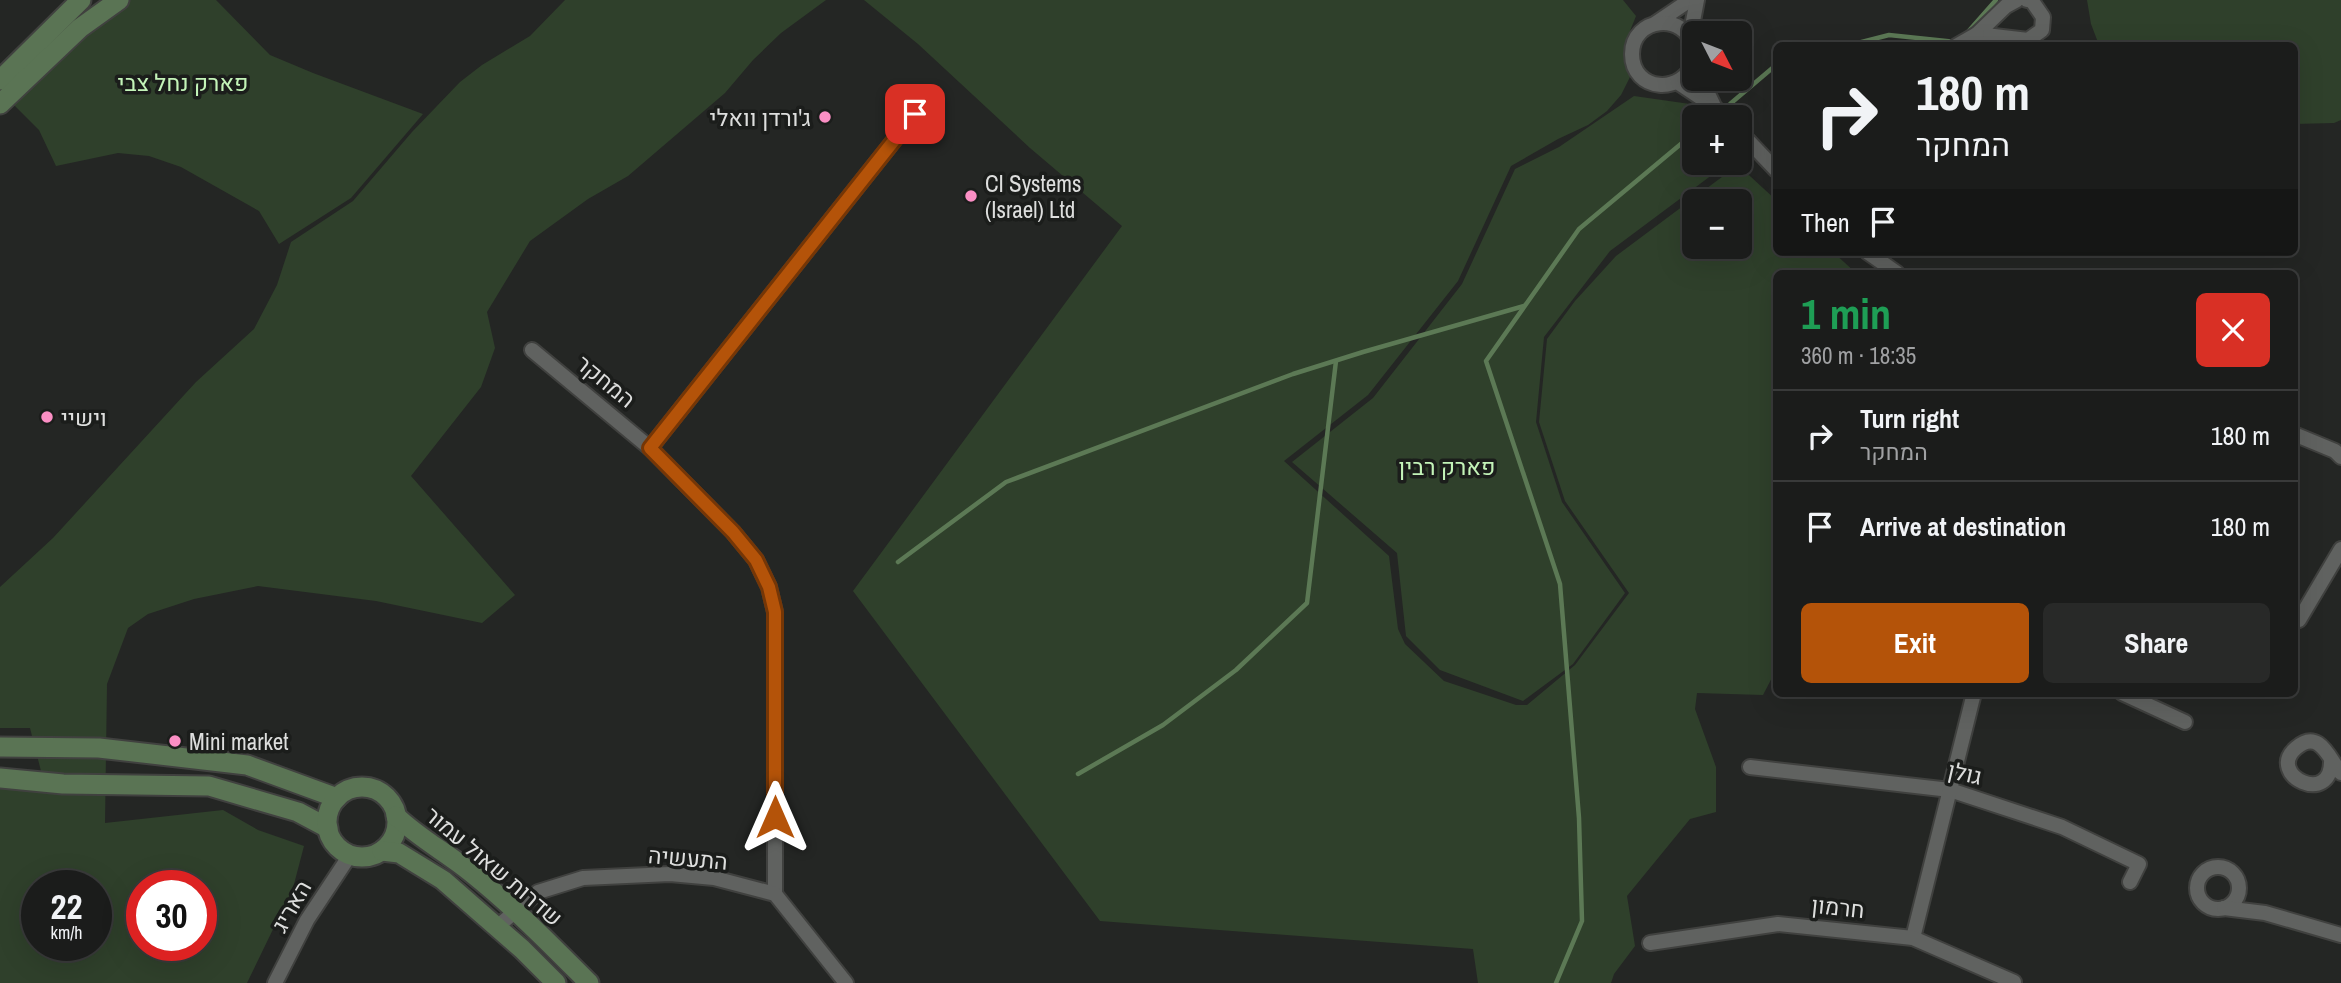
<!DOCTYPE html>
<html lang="en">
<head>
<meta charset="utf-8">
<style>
  body { margin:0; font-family:"Archivo Narrow",Heebo,sans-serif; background:#282928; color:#f1f3f6; height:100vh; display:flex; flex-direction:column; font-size:26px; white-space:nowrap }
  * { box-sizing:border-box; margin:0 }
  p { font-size:23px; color:#a0a1a3 }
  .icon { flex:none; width:38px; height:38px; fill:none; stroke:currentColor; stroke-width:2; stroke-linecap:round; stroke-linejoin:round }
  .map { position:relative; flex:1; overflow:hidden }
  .panel { position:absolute; left:1773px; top:270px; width:525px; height:427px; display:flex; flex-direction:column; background:#1b1c1b; border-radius:10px; box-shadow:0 7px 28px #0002,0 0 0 2px #393a3a }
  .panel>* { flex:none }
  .hud { position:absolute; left:1773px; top:42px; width:525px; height:214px; border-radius:10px; box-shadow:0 7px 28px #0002,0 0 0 2px #393a3a; background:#1b1c1b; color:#f1f3f6; overflow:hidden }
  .needle { width:46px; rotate:132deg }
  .tools { position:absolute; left:1682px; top:21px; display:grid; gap:14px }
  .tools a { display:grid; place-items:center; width:70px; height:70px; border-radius:10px; background:#1b1c1b; box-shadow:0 7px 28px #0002,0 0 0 2px #393a3a; font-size:35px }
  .speed { position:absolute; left:21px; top:870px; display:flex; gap:14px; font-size:35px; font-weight:700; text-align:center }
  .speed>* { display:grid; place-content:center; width:91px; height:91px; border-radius:50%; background:#1b1c1b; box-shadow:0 7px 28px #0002,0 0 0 2px #393a3a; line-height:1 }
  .speed small { font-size:18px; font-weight:400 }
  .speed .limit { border:10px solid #d22; background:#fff; color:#111 }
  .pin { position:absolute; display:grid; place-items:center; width:60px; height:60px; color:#fff; margin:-30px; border-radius:14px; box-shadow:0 4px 10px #0006 }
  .me { position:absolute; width:77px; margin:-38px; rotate:0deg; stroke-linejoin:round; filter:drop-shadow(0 0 5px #0008) }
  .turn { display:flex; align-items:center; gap:24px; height:147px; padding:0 28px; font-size:32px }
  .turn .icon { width:91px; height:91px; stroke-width:2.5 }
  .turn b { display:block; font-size:49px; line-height:60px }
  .then { display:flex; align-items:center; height:66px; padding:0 28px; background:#0003; gap:14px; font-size:26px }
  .round { display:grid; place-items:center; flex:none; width:74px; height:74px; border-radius:10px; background:#282928 }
  .headline { display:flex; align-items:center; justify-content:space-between; height:119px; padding:0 28px }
  h1 { font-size:42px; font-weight:700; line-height:52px; color:#1e9e55 }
  .cta { display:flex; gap:14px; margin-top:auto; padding:14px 28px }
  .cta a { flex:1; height:80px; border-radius:10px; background:#b45309; color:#fff; font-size:28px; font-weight:700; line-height:80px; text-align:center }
  .cta a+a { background:#282928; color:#f1f3f6 }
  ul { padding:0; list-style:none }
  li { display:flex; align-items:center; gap:21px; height:91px; padding:0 28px; border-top:2px solid #393a3a }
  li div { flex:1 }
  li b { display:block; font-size:26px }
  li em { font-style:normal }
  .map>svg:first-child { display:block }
  .green { fill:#2f402b; fill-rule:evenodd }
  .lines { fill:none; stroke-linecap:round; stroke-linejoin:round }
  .stream { stroke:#5c7955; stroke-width:4.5 }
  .street-casing { stroke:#40413f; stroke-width:18 }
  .secondary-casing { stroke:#40413f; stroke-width:23 }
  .street { stroke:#606260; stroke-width:14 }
  .secondary { stroke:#5a7454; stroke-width:19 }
  .route-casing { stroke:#753606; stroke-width:18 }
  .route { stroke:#b45309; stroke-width:12 }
  .poi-dot { fill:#fb8fc4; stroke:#1b1d1b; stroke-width:2.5 }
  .labels { text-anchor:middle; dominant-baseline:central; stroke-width:7; stroke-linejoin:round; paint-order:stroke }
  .park-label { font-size:23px; fill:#c3f3b8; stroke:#1b1d1b }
  .poi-label { font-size:23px; fill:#dddedd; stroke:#1b1d1b; text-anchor:start }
  .street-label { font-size:23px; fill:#dddedd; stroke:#1b1d1b }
</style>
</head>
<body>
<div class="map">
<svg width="2341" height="983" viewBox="0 0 2341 983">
  <rect width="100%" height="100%" fill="#242624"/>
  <!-- green -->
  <g class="green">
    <path d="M129,0h87l54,55 43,18 110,41 -72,84 -72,46 -20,-33 -78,-44 -32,-11 -31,-3 -62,13 -17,-36 -29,-29 108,-94z"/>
    <path d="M565,0h261l-45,33 -28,27 -28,33 -97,83 -40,23 -58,42 -43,71 8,36 -14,39 -70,89 104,119 -33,28 -106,-22 -118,-15 -64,13 -46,15 -20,14 -21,56 -2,139 118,-13 35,20 46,16 -11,42 -46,95h-247v-206l42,-2 -12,-47h-30v-141l53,-49 143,-156 58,-53 23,-44 14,-43 62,-41 59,-69 48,-50 22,-17 48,-29zM37,886h59v59h-59zM142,886h59v59h-59z"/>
    <path d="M864,0h759l13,16c-8,21 -19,40 -6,61l-9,18 -14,16 -19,14 -30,14 -47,27 -53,115 -90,114 -84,66 105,95 9,73 7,15 39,37 72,24h11l48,-40 54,-72 -64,-92 -26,-79 8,-83 28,-38 41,-45 122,-91 38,35v52h57l23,21h-80v397l-13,25 -66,-2 -2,16 21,58v45l-26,7 -63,77 8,50 -21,28 -3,9h-133l-5,-34 -373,-28 -247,-330 269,-365 -92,-78 -112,-104zM1740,201v46h-46v-46z"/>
    <path d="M2087,0h254v120l-7,3 -40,1v-78l-195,-1 -8,-21z"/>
    <path d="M1634,96l56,8 17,13h-13v46h34l-118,88 -66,86 -8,85 26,80 63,91 -52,71 -50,37 -83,-31 -34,-34 -9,-83 -105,-91 81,-64 89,-114 53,-115 44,-22z"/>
  </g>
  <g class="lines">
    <!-- stream -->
    <g class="stream">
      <path d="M1967,33l29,-33"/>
      <path d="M1846,46l43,-11 67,7"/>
      <path d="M1730,104l46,-39"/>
      <path d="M898,562l108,-80 287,-108 70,-22 161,-46"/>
      <path d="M1078,774l85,-49 73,-55 71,-67 29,-242"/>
      <path d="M1556,983l26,-62 -3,-103 -19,-234 -74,-223 93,-132 115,-96"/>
    </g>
    <defs>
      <g id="street">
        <path d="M2017,0l-11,6 -29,28 51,6 14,-10 1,-13 -11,-16 -5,-1"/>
        <path d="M1656,23l34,-23"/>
        <path d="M1690,37l7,-37"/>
        <path d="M1956,46l21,-12"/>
        <path d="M1694,48c-9,-37 -62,-31 -62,6 0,38 52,42 62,6"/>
        <path d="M1701,79l12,25"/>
        <path d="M1677,82l36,24 12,11"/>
        <path d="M1740,132l36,38"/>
        <path d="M1867,252l30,21"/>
        <path d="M532,350l118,98 83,84 23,28 13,27 6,25v282"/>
        <path d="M2294,434l41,17 6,6"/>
        <path d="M650,448l265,-334"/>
        <path d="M2299,620l42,-71"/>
        <path d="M2122,693l63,29"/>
        <path d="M2331,759c2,49 -66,16 -35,-11 24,-21 34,13 45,25"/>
        <path d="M1750,767l200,23 112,37 77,37 -9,18"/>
        <circle cx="2218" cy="888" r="21"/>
        <path d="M2224,908l41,5 76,22"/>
        <path d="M497,927l41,-35 45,-14 87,-4 44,4 61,16 71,89"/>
        <path d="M1913,938l61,-245"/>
        <path d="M1650,943l128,-19 135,14 101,44"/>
        <path d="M275,983l32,-63 43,-65"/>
      </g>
      <g id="secondary">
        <path d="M0,80l81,-80"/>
        <path d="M0,104l80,-76 39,-28"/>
        <path d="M0,747l99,1 148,17 90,33"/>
        <path d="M0,778l63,6 146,2 89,26 30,16"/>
        <circle cx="362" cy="822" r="35"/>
        <path d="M396,816c24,23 53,38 78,59 41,33 78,71 115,108"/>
        <path d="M382,851l17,2 44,27 79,69 34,34"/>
      </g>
    </defs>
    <!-- street casing -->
    <use href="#street" class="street-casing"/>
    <!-- secondary casing -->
    <use href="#secondary" class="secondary-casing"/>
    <!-- street -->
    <use href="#street" class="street"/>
    <!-- secondary -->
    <use href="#secondary" class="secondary"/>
  </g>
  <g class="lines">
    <defs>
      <path id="route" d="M775,817v-205l-6,-25 -13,-27 -23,-28 -83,-84 265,-334"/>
    </defs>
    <!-- route casing -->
    <use href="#route" class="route-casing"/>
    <!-- route -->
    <use href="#route" class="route"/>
  </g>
  <!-- markers -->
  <g class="poi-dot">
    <circle cx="825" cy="117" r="7"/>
    <circle cx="971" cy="196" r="7"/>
    <circle cx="47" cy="417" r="7"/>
    <circle cx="175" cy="741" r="7"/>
  </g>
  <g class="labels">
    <!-- park labels -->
    <g class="park-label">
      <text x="183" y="82">פארק נחל צבי</text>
      <text x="1447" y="466">פארק רבין</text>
    </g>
    <!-- poi labels -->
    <g class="poi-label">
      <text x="811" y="117" text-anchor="end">ג'ורדן וואלי</text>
      <text x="985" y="183">CI Systems<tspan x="985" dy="26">(Israel) Ltd</tspan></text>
      <text x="61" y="417">וישיי</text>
      <text x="189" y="741">Mini market</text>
    </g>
    <!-- street labels -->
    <g class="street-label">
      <text transform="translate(606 381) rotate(39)">המחקר</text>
      <text transform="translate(1965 773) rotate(13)">גולן</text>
      <text transform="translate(688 858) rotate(5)">התעשיה</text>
      <text transform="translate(494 866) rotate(40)">שדרות שאול עמור</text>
      <text transform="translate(291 906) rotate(-60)">האריג</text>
      <text transform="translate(1838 907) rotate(6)">חרמון</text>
    </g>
  </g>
</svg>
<div class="tools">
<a><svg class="needle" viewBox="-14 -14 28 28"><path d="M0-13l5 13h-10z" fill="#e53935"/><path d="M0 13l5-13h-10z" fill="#a0a1a3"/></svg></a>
<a>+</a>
<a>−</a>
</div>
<div class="speed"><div>22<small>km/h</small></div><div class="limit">30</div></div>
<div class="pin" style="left:915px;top:114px;background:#d93025"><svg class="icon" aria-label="arrive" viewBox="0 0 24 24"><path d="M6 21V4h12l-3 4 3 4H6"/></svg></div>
<svg class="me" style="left:775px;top:817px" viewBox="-20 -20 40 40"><path d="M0-17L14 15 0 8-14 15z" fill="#b45309" stroke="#fff" stroke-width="4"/></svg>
<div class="hud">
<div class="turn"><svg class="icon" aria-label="right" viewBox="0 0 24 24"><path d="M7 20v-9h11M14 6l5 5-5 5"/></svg><div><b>180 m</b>המחקר</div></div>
<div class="then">Then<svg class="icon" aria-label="arrive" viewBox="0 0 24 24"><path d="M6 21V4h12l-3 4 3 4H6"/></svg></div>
</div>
<section class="panel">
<div class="headline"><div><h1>1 min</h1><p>360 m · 18:35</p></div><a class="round" style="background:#d93025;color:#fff"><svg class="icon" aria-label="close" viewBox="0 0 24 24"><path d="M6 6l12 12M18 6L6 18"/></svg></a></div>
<ul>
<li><svg class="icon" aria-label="right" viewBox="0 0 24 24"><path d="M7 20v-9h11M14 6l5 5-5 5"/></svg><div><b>Turn right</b><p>המחקר</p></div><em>180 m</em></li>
<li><svg class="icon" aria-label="arrive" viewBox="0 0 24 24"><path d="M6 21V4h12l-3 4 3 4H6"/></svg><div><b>Arrive at destination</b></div><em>180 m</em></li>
</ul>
<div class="cta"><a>Exit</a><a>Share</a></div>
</section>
</div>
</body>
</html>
